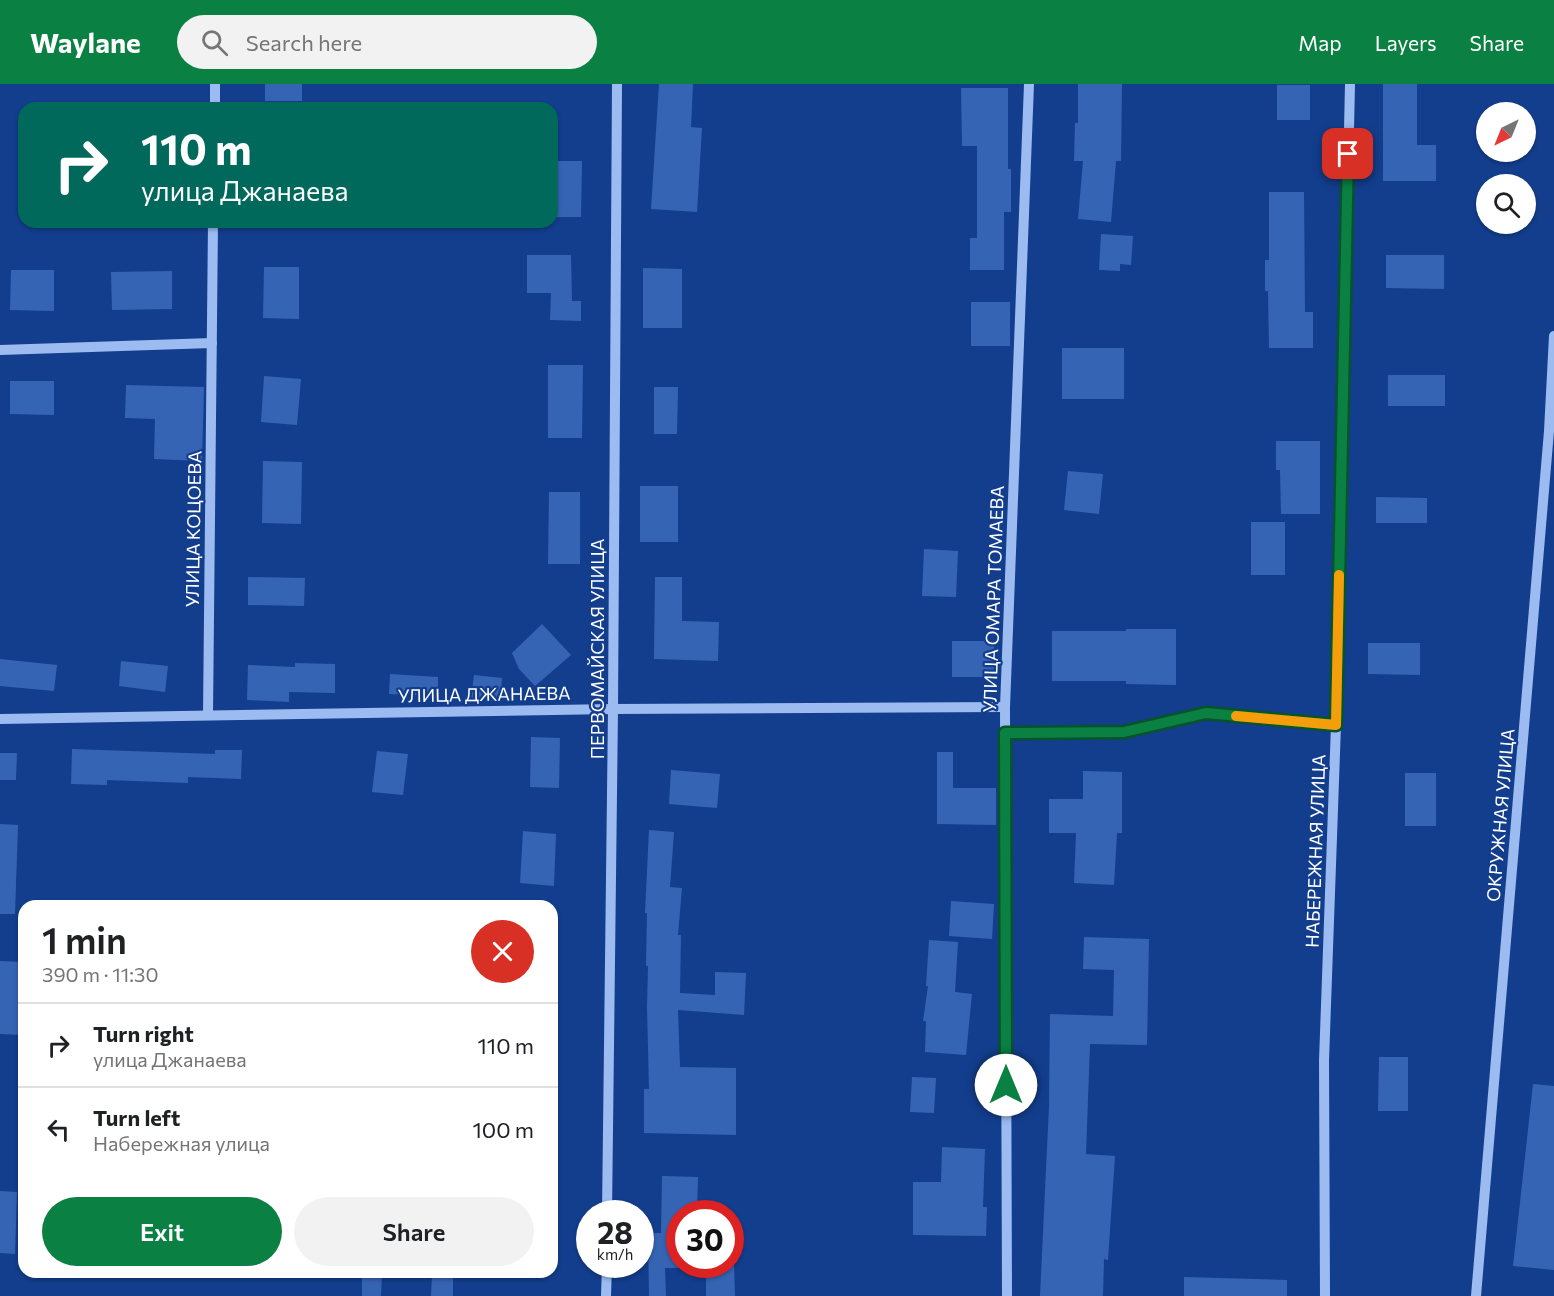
<!DOCTYPE html>
<html lang="en">
<head>
<meta charset="utf-8">
<style>
  body { margin:0; font-family:Commissioner,sans-serif; background:#f2f2f2; color:#202124; height:100vh; display:flex; flex-direction:column; font-size:22px; white-space:nowrap }
  * { box-sizing:border-box; margin:0 }
  p { font-size:20px; color:#757577 }
  .icon { flex:none; width:33px; height:33px; fill:none; stroke:currentColor; stroke-width:2; stroke-linecap:round; stroke-linejoin:round }
  .map { position:relative; flex:1; overflow:hidden }
  .details { position:absolute; left:18px; top:816px; width:540px; height:378px; display:flex; flex-direction:column; background:#fff; border-radius:18px; box-shadow:0 2px 4px #0004 }
  .details>* { flex:none }
  .banner { position:absolute; left:18px; top:18px; width:540px; height:126px; border-radius:18px; box-shadow:0 2px 4px #0004; background:#00695c; color:#fff; overflow:hidden }
  .needle { width:39px; rotate:223deg }
  .controls { position:absolute; left:1476px; top:18px; display:grid; gap:12px }
  .controls a { display:grid; place-items:center; width:60px; height:60px; border-radius:50%; background:#fff; box-shadow:0 2px 4px #0004; font-size:30px }
  .speed { position:absolute; left:576px; top:1116px; display:flex; gap:12px; font-size:30px; font-weight:700; text-align:center }
  .speed>* { display:grid; place-content:center; width:78px; height:78px; border-radius:50%; background:#fff; box-shadow:0 2px 4px #0004; line-height:1 }
  .speed small { font-size:15px; font-weight:400 }
  .speed .limit { border:9px solid #d22; background:#fff; color:#111 }
  .pin { position:absolute; display:grid; place-items:center; width:51px; height:51px; color:#fff; margin:-26px; border-radius:12px; box-shadow:0 3px 9px #0006 }
  .me { position:absolute; width:66px; margin:-33px; rotate:0deg; stroke-linejoin:round; filter:drop-shadow(0 0 4px #0008) }
  .turn { display:flex; align-items:center; gap:21px; height:126px; padding:0 24px; font-size:27px }
  .turn .icon { width:78px; height:78px; stroke-width:2.5 }
  .turn b { display:block; font-size:42px; line-height:51px }
  .round { display:grid; place-items:center; flex:none; width:63px; height:63px; border-radius:32px; background:#f2f2f2 }
  .headline { display:flex; align-items:center; justify-content:space-between; height:102px; padding:0 24px }
  h1 { font-size:36px; font-weight:600; line-height:45px }
  .primary-button { display:flex; gap:12px; margin-top:auto; padding:12px 24px }
  .primary-button a { flex:1; height:69px; border-radius:36px; background:#0b8043; color:#fff; font-size:24px; font-weight:600; line-height:69px; text-align:center }
  .primary-button a+a { background:#f2f2f2; color:#202124 }
  ul { padding:0; list-style:none }
  li { display:flex; align-items:center; gap:18px; height:84px; padding:0 24px; border-top:2px solid #e0e0e0 }
  li div { flex:1 }
  li b { display:block; font-size:22px }
  li em { font-style:normal }
  header { display:flex; align-items:center; gap:36px; box-sizing:border-box; height:84px; padding:0 30px; background:#0b8043; color:#fff }
  header strong { font-size:28px }
  nav { display:flex; gap:33px; margin-inline-start:auto; font-size:21px }
  .search { width:420px; height:54px; background:#f2f2f2; display:flex; align-items:center; gap:15px; box-sizing:border-box; padding:0 21px; border-radius:33px; color:#757577; font-size:22px }
  .map>svg:first-child { display:block }
  .building { fill:#3664b4 }
  .lines { fill:none; stroke-linecap:round; stroke-linejoin:round }
  .minor { stroke:#9bbbf1; stroke-width:10 }
  .route-casing { stroke:#07532c; stroke-width:15 }
  .route { stroke:#0b8043; stroke-width:10 }
  .slow { stroke:#f59e0b; stroke-width:10 }
  .labels { text-anchor:middle; dominant-baseline:central; stroke-width:4.5; stroke-linejoin:round; paint-order:stroke }
  .street-label { font-size:18px; fill:#fff; stroke:#133e8d }
</style>
</head>
<body>
<header>
<strong>Waylane</strong>
<div class="search"><svg class="icon" aria-label="search" viewBox="0 0 24 24"><circle cx="10" cy="10" r="6"/><path d="M15 15l6 6"/></svg>Search here</div>
<nav><a>Map</a><a>Layers</a><a>Share</a></nav>
</header>
<div class="map">
<svg width="1554" height="1212" viewBox="0 0 1554 1212">
  <rect width="100%" height="100%" fill="#133e8d"/>
  <!-- building -->
  <g class="building">
    <rect x="265" y="0" width="37" height="17"/>
    <path d="M659,0h34l-2,43 11,1 -5,84 -46,-3z"/>
    <path d="M1078,0h44l-1,77h-5l-5,61 -33,-3 5,-58h-9l1,-38h3z"/>
    <path d="M1383,0h34v61h19v36h-53z"/>
    <rect x="1277" y="1" width="33" height="35"/>
    <path d="M961,4h47v81h3v43h-7v58h-34v-32h7v-92h-15z"/>
    <path d="M555,77h27l-1,56h-26z"/>
    <path d="M1269,108h35l1,120h8v36h-44l-1,-57h-3v-31h4z"/>
    <path d="M1101,150l32,2 -2,29 -11,-1v7l-21,-1z"/>
    <path d="M527,171h44l1,46h9v20l-31,-1 1,-27h-24z"/>
    <path d="M1386,171h58v34l-58,-1z"/>
    <path d="M264,183h35v52l-36,-1z"/>
    <path d="M643,184l39,1v59h-39z"/>
    <path d="M11,186h43v41l-44,-1z"/>
    <path d="M172,187v38l-60,1 -1,-38z"/>
    <rect x="971" y="218" width="39" height="44"/>
    <rect x="1062" y="264" width="62" height="51"/>
    <path d="M548,281h35l-1,73h-34z"/>
    <rect x="1388" y="291" width="57" height="31"/>
    <path d="M264,292l37,3 -4,46 -36,-3z"/>
    <path d="M10,297h44v34l-44,-1z"/>
    <path d="M126,301l78,2 -2,74 -48,-2 1,-40 -30,-1z"/>
    <path d="M654,303h24l-1,47h-23z"/>
    <path d="M1276,357h44v73h-39l-1,-44h-4z"/>
    <path d="M263,377l39,1 -1,62 -39,-1z"/>
    <path d="M1068,387l35,3 -4,40 -35,-4z"/>
    <rect x="640" y="402" width="38" height="56"/>
    <path d="M549,408h31v72h-32z"/>
    <path d="M1376,413l51,1v25h-51z"/>
    <rect x="1251" y="438" width="34" height="53"/>
    <path d="M924,465l34,2 -2,46 -34,-1z"/>
    <path d="M248,493l57,1 -1,28 -56,-1z"/>
    <path d="M655,493h27v44l37,1 -1,39 -64,-2z"/>
    <path d="M542,540l29,31 -36,31 -16,-17 -7,-16z"/>
    <path d="M1126,545h50v56l-50,-1v-3h-74v-50h74z"/>
    <rect x="952" y="557" width="42" height="36"/>
    <path d="M1368,559h52v32l-52,-1z"/>
    <path d="M0,575l57,6 -3,26 -54,-5z"/>
    <path d="M121,577l47,5 -3,26 -46,-6z"/>
    <path d="M295,579l40,1v29l-46,-1v10l-42,-2 1,-35 47,2z"/>
    <path d="M390,590l48,3v19l-49,-2z"/>
    <path d="M474,591l28,3 -2,24 -29,-3z"/>
    <path d="M531,653l29,1 -1,50 -29,-1z"/>
    <path d="M72,665l143,5v-4h27l-1,29 -53,-2v6l-81,-3v5l-36,-1z"/>
    <path d="M377,667l31,3 -5,41 -31,-3z"/>
    <path d="M937,668h16v36h43v37l-59,-1z"/>
    <path d="M0,669h17l-1,27h-16z"/>
    <path d="M671,686l49,4 -3,34 -48,-4z"/>
    <path d="M1083,687l39,1v61h-5l-3,52 -40,-2 2,-50h-27v-34h34z"/>
    <rect x="1405" y="689" width="31" height="53"/>
    <path d="M0,740l18,1 -3,89h-15z"/>
    <path d="M649,746l25,2 -4,55 12,1 -4,47h3l-1,58 35,2v-23l31,1 -2,42 -66,-5 2,57 56,1v67l-92,-2v-44h5l-2,-82 1,-41h-2l1,-53h-2z"/>
    <path d="M523,747l33,3 -2,52 -34,-3z"/>
    <path d="M951,817l43,3 -2,35 -43,-3z"/>
    <path d="M1084,853l65,2 -2,106 -57,-1 -4,110 29,2 -7,104 -4,-1 -1,37h-63l9,-190 1,-92 63,2 1,-46 -31,-1z"/>
    <path d="M929,856l29,2 -3,50 17,2 -6,61 -41,-3 1,-31h-3l5,-35h-2z"/>
    <path d="M0,877l24,1v73l-24,-1z"/>
    <path d="M1379,973h29v54h-30z"/>
    <path d="M912,993l24,1 -2,35 -24,-1z"/>
    <path d="M1533,1000l21,2v184l-41,-4z"/>
    <path d="M942,1063l43,2 -2,58h4l-1,29 -73,-1v-53h28z"/>
    <path d="M662,1092l36,1 -1,35 -17,-1v57h-15l1,28h-17l-1,-63h13z"/>
    <path d="M0,1107l17,1 -2,62 -15,-1z"/>
    <path d="M706,1180h28l1,32h-29z"/>
    <path d="M362,1189l20,1 -1,22h-19z"/>
    <path d="M432,1191l21,1v20h-22z"/>
    <path d="M1184,1193l103,3v16h-103z"/>
  </g>
  <g class="lines">
    <!-- minor -->
    <g class="minor">
      <path d="M215,24v-24"/>
      <path d="M0,266l212,-7"/>
      <path d="M208,631l5,-493"/>
      <path d="M0,635l613,-10 392,-2"/>
      <path d="M1005,649l119,-1 82,-19 130,12"/>
      <path d="M607,1130l6,-505 4,-625"/>
      <path d="M606,1212l1,-32"/>
      <path d="M1007,1212l-2,-589 24,-623"/>
      <path d="M1325,1212l-1,-235 12,-336 14,-641"/>
      <path d="M1476,1212l73,-865 5,-95"/>
    </g>
  </g>
  <g class="lines">
    <defs>
      <path id="route" d="M1006,1001l-1,-352 119,-1 82,-19 130,12 12,-571"/>
    </defs>
    <!-- route casing -->
    <use href="#route" class="route-casing"/>
    <!-- route -->
    <use href="#route" class="route"/>
    <!-- slow -->
    <path class="slow" d="M1236,632l100,9 3,-150"/>
  </g>
  <g class="labels">
    <!-- street labels -->
    <g class="street-label">
      <text transform="translate(193 445) rotate(-89)">УЛИЦА КОЦОЕВА</text>
      <text transform="translate(993 515) rotate(-88)">УЛИЦА ОМАРА ТОМАЕВА</text>
      <text transform="translate(597 565) rotate(-90)">ПЕРВОМАЙСКАЯ УЛИЦА</text>
      <text transform="translate(484 610) rotate(-1)">УЛИЦА ДЖАНАЕВА</text>
      <text transform="translate(1500 731) rotate(-85)">ОКРУЖНАЯ УЛИЦА</text>
      <text transform="translate(1315 767) rotate(-88)">НАБЕРЕЖНАЯ УЛИЦА</text>
    </g>
  </g>
</svg>
<div class="controls">
<a><svg class="needle" viewBox="-14 -14 28 28"><path d="M0-13l5 13h-10z" fill="#e53935"/><path d="M0 13l5-13h-10z" fill="#757577"/></svg></a>
<a><svg class="icon" aria-label="search" viewBox="0 0 24 24"><circle cx="10" cy="10" r="6"/><path d="M15 15l6 6"/></svg></a>
</div>
<div class="speed"><div>28<small>km/h</small></div><div class="limit">30</div></div>
<div class="pin" style="left:1348px;top:70px;background:#d93025"><svg class="icon" aria-label="arrive" viewBox="0 0 24 24"><path d="M6 21V4h12l-3 4 3 4H6"/></svg></div>
<svg class="me" style="left:1006px;top:1001px" viewBox="-20 -20 40 40"><circle r="19" fill="#fff"/><path d="M0-13L10 11 0 6-10 11z" fill="#0b8043"/></svg>
<div class="banner">
<div class="turn"><svg class="icon" aria-label="right" viewBox="0 0 24 24"><path d="M7 20v-9h11M14 6l5 5-5 5"/></svg><div><b>110 m</b>улица Джанаева</div></div>
</div>
<section class="details">
<div class="headline"><div><h1>1 min</h1><p>390 m · 11:30</p></div><a class="round" style="background:#d93025;color:#fff"><svg class="icon" aria-label="close" viewBox="0 0 24 24"><path d="M6 6l12 12M18 6L6 18"/></svg></a></div>
<ul>
<li><svg class="icon" aria-label="right" viewBox="0 0 24 24"><path d="M7 20v-9h11M14 6l5 5-5 5"/></svg><div><b>Turn right</b><p>улица Джанаева</p></div><em>110 m</em></li>
<li><svg class="icon" aria-label="left" viewBox="0 0 24 24"><path d="M17 20v-9H6M10 6l-5 5 5 5"/></svg><div><b>Turn left</b><p>Набережная улица</p></div><em>100 m</em></li>
</ul>
<div class="primary-button"><a>Exit</a><a>Share</a></div>
</section>
</div>
</body>
</html>
